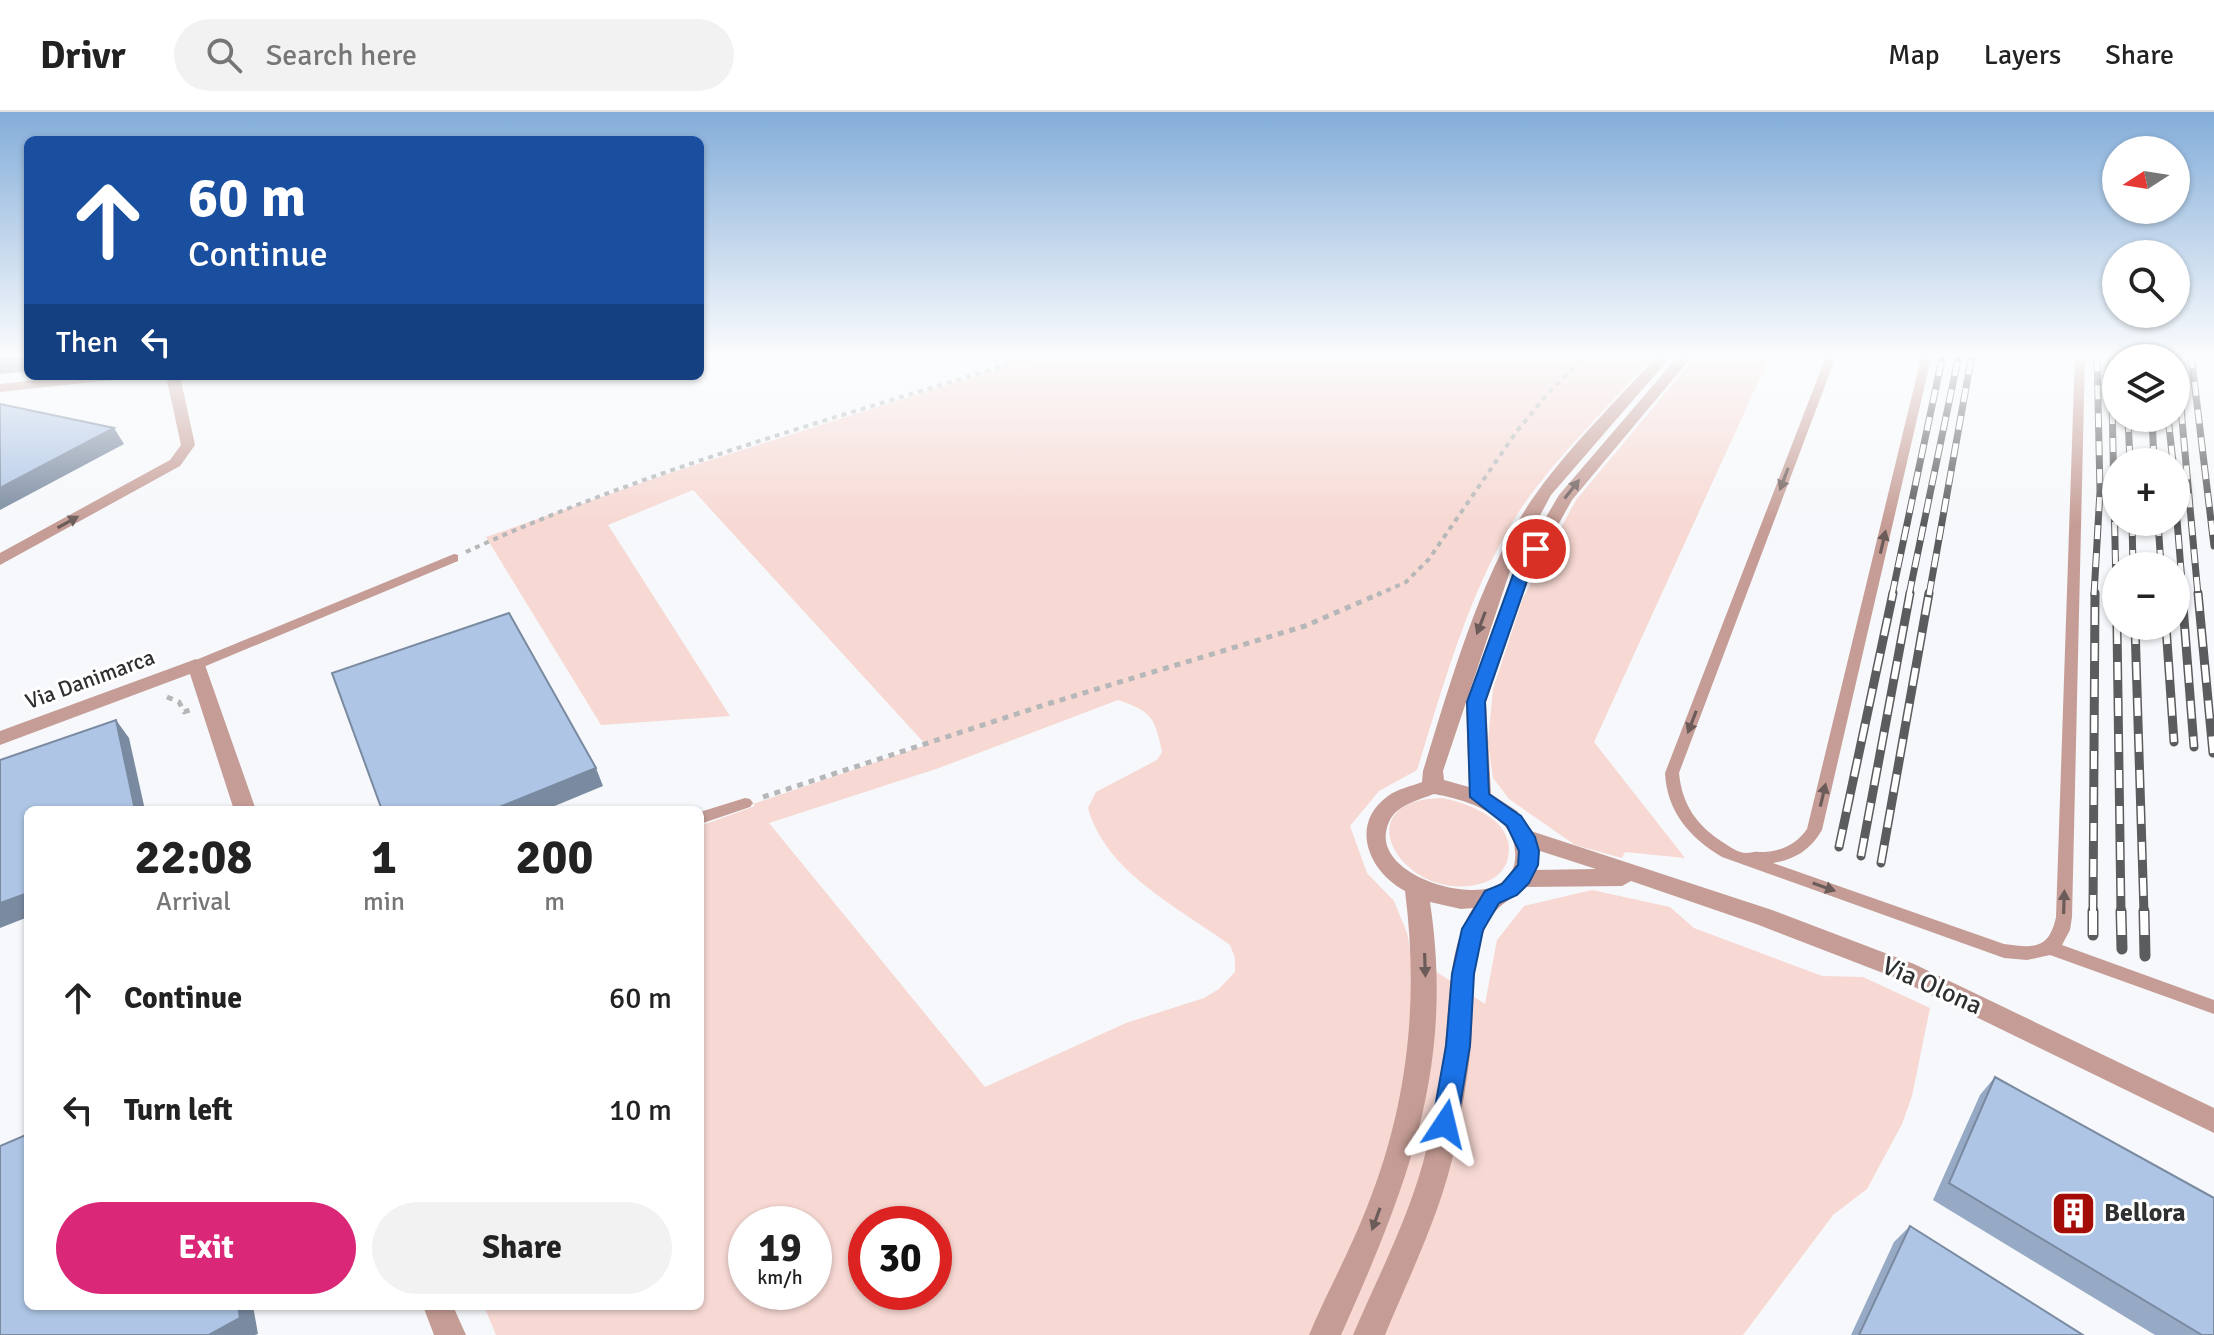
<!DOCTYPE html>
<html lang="en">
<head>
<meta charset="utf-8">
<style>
  body { margin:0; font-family:Signika,sans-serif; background:#f2f2f2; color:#222; height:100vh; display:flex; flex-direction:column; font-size:30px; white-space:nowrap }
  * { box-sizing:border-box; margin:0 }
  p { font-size:26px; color:#767676 }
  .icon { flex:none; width:44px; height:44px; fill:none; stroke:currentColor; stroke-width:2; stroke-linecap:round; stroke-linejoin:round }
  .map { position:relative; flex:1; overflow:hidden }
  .panel { position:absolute; left:24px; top:694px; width:680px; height:504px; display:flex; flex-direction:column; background:#fff; border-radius:12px; box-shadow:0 2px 6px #0004 }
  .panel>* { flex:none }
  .banner { position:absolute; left:24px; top:24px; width:680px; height:244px; border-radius:12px; box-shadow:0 2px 6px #0004; background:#1a4fa0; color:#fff; overflow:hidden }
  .needle { width:52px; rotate:258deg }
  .buttons { position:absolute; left:2102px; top:24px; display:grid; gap:16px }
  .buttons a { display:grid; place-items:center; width:88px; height:88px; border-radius:50%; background:#fff; box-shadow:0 2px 6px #0004; font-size:40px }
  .speed { position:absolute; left:728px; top:1094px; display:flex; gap:16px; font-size:40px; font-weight:700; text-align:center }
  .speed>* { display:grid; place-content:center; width:104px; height:104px; border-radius:50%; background:#fff; box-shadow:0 2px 6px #0004; line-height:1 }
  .speed small { font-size:20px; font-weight:400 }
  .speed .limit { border:12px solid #d22; background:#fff; color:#111 }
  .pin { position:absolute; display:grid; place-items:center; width:68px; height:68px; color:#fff; margin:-34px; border:4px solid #fff; border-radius:50%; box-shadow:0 2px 8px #0007 }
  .me { position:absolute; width:88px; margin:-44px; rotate:10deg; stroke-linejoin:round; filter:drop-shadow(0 0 6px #0008) }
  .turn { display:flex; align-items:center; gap:28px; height:168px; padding:0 32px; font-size:36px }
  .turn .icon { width:104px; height:104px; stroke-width:2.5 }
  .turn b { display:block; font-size:56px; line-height:68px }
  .then { display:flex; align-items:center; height:76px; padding:0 32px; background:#0003; gap:16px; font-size:30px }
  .eta { display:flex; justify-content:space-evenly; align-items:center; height:136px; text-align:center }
  .eta b { font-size:48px; font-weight:800; line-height:56px }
  .action { display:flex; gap:16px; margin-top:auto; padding:16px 32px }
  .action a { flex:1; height:92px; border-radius:48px; background:#db2777; color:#fff; font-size:32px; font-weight:800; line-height:92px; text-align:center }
  .action a+a { background:#f2f2f2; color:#222 }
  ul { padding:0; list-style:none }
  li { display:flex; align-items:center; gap:24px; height:112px; padding:0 32px }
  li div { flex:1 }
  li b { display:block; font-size:30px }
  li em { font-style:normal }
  header { display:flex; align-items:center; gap:48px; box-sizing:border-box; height:112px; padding:0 40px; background:#fff; border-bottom:2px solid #e0e0e0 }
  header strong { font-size:38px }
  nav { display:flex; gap:44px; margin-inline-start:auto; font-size:28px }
  .search { width:560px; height:72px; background:#f2f2f2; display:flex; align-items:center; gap:20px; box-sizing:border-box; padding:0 28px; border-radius:44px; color:#767676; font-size:30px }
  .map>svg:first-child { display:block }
  .green { fill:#f7d8d2; fill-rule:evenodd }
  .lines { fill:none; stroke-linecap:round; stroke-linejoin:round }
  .path-far1 { stroke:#b5b7b9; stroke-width:4; stroke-dasharray:5 5; stroke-linecap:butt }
  .path { stroke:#b5b7b9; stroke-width:5; stroke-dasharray:6 6; stroke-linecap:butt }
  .lane { fill:#c69d96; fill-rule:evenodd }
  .street { fill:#c69d96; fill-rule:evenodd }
  .rail-far2-casing { stroke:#5b5c5e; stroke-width:7 }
  .rail-far1-casing { stroke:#5b5c5e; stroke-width:9 }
  .rail-casing { stroke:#5b5c5e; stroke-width:11 }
  .rail-far2 { stroke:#fff; stroke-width:5; stroke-dasharray:14; stroke-linecap:butt }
  .rail-far1 { stroke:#fff; stroke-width:6; stroke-dasharray:18; stroke-linecap:butt }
  .rail { stroke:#fff; stroke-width:8; stroke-dasharray:24; stroke-linecap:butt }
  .wall { fill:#96a9c5 }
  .shaded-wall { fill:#7a8aa0 }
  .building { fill:#aec5e5; stroke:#7a8aa0; stroke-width:2 }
  .oneway { fill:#6b5c59 }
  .route { fill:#1a73e8; stroke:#114b97; stroke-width:2 }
  .labels { text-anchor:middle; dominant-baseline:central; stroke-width:6; stroke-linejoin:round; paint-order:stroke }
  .street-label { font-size:22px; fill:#2f3031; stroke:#fff }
  .near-street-label { font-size:26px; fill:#2f3031; stroke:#fff }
  .near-poi-label { font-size:26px; font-weight:bold; fill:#2f3031; stroke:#fff; text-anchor:start }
</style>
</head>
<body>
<header>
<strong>Drivr</strong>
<div class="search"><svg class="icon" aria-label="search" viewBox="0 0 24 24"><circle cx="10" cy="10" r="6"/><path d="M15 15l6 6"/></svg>Search here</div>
<nav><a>Map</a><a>Layers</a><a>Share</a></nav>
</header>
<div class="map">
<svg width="2214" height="1223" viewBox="0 0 2214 1223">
  <rect width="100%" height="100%" fill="#f6f8fb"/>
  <!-- green -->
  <g class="green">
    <path d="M994,242h662c-39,43 -82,85 -118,131 -62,79 -92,192 -121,285l-38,21 -29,35 17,47 27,28 13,32 4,22 74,49 12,-64 27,-34 68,-16 78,17 24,21 128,48 41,1 67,31 -18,88 -10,28 -35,65 -34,26 -90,120h-1247l-12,-29h216v-480l55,-20 -2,-2 173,-59 -233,-255 -85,35 122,191 -129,9 -115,-188 187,-65 340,-108zM1118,588c33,11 37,17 44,52l-5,8 -61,32 -8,16c18,65 92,100 142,137l5,13v14l-16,17 -15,9 -78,25 -141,64 -216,-264 170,-55zM746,1112h68v68h-68zM866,1112h68v68h-68z"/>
    <path d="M1698,242h73l-177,388 91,116 -60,-6 -3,6 -47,-13 -66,-46 -16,-21 -5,-36 5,-53 30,-91 53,-98z"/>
    <path d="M1442,686c27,5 75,23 66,60 -3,13 -13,21 -25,25 -77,24 -144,-83 -41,-85z"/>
  </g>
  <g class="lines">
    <!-- path-far1 -->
    <g class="path-far1">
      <path d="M466,440c184,-85 382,-137 575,-198"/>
      <path d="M1377,483l29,-13 23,-23 88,-128 33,-40 38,-37"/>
    </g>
    <!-- path -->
    <g class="path">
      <path d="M167,585l12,5 5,10 6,-2"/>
      <path d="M763,685l281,-92 261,-79 76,-33"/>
    </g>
    <!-- lane -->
    <g class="lane">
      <path d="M1827,242h10l-158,419c3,32 18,53 45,70 6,4 15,10 22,10 5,0 8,-2 13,-1 20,0 36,-6 48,-23l115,-475h10l-110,476c-12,20 -26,29 -49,33l231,81c29,4 45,6 52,-27l19,-563h10l-13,563 -2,13 -8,15 152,55v14l-164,-59 -23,5 -23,-2 -282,-101c-32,-19 -55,-45 -57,-84z"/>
      <path d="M454,442l4,1v6l-257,107h-10l-2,-3 2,-3z"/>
      <path d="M745,686l5,1 3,4 -3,4 -50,17v-12z"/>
    </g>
    <!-- street -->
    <g class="street">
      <path d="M1659,242h14l-122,141 -41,76 -67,200 1,9 25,7 -3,-85 46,-127 47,-80 121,-141h14l-122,146 -42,75 -44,127 5,92 26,17 14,20 241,79 142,54 300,144v25l-318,-155 -140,-54 -125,-43 -9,5 -96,1c-19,17 -29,15 -41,42 -16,34 -11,79 -14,115 -3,34 -10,69 -16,102 -12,62 -46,131 -70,189h-32c26,-61 59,-123 74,-188 7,-34 14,-69 18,-103 6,-46 2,-95 28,-136l-12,1 -31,-7c25,166 -23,285 -89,433h-32c18,-43 41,-84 58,-128 41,-102 52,-207 38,-316 -37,-20 -56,-67 -17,-95 9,-7 24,-10 34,-14l1,-11c28,-90 59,-204 115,-280 33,-46 82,-94 121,-137zM1434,682c34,6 86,22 81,66 -1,13 -10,22 -22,27 -34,13 -126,-17 -104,-65 7,-17 30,-22 45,-28zM1537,738l59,19 -61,1z"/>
      <path d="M73,264h45l-7,4 -111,12v-8z"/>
      <path d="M166,264h14l15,69 -15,21 -180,99v-12l170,-93 11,-15z"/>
      <path d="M196,547l9,6 51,145h-22l-44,-136 -190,71v-14z"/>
      <path d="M423,1194h30l13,29h-32z"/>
    </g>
    <defs>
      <g id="rail-far2">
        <path d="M2111,242l5,234"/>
        <path d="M2125,242v4"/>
        <path d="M2149,242v4"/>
        <path d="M2162,242l1,4"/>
        <path d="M2176,242l22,241"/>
        <path d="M2191,242l23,192"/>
        <path d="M2128,306l2,44"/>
        <path d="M2152,306l2,44"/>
        <path d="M2168,306l5,44"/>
        <path d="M2176,395l7,88"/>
        <path d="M2132,410l1,44"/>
        <path d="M2158,410l3,44"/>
        <path d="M1892,483l51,-241"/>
        <path d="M1909,483l50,-241"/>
        <path d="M1929,483l43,-241"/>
        <path d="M2094,483l6,-104 -3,-137"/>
      </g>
      <g id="rail-far1">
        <path d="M2182,481l12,154"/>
        <path d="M2198,481l15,160"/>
        <path d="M2117,514l4,287"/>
        <path d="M2135,514l9,287"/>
        <path d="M2166,514l8,116"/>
        <path d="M1839,735l54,-254"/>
        <path d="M1861,744l49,-263"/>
        <path d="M1881,751l48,-270"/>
        <path d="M2093,801l2,-320"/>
      </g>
      <g id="rail">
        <path d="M2093,799v24"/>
        <path d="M2121,799l1,38"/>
        <path d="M2144,799l1,45"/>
      </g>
    </defs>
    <!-- rail-far2 casing -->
    <use href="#rail-far2" class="rail-far2-casing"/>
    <!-- rail-far1 casing -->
    <use href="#rail-far1" class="rail-far1-casing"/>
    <!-- rail casing -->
    <use href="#rail" class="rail-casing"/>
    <!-- rail-far2 -->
    <use href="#rail-far2" class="rail-far2"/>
    <!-- rail-far1 -->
    <use href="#rail-far1" class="rail-far1"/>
    <!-- rail -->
    <use href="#rail" class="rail"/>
  </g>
  <!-- wall -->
  <g class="wall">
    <path d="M1995,965l219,258h-59l-222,-135 47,-105z"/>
    <path d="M1910,1114l173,109h-232l43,-93z"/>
  </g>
  <!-- shaded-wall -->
  <g class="shaded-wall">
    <path d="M28,243v16l-28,3v-16z"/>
    <path d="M114,316l10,16 -124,66v-22z"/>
    <path d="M116,608l13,18 16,72h-10z"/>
    <path d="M596,656l7,18 -58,24h-53z"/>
    <path d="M28,781v24l-28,11v-25z"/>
    <path d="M238,1194h15l5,28 -3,1h-46z"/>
  </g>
  <!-- building -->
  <g class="building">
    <path d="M0,242h28v1l-28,3z"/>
    <path d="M0,292l114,24 -114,60z"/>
    <path d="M509,501l87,155 -104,42h-110l-50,-137z"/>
    <path d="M116,608l19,90h-107v83l-28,10v-143z"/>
    <path d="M1995,965l219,121v137h-12l-253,-152z"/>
    <path d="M28,1022v172h210l2,12 -31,17h-209v-189z"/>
    <path d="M1910,1114l173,109h-224z"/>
  </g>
  <!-- one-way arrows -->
  <defs><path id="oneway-solid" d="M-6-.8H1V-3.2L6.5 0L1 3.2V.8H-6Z" transform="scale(2)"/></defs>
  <g class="oneway">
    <use href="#oneway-solid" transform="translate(1784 367) rotate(111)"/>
    <use href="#oneway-solid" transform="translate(1572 377) rotate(-52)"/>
    <use href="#oneway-solid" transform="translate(68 410) rotate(-29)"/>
    <use href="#oneway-solid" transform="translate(1883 430) rotate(-77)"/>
    <use href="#oneway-solid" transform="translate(1481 511) rotate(111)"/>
    <use href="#oneway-solid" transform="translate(1692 610) rotate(111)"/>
    <use href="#oneway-solid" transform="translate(1823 683) rotate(-77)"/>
    <use href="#oneway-solid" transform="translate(1824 775) rotate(19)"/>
    <use href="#oneway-solid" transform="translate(2064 790) rotate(-88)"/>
    <use href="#oneway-solid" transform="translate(1425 853) rotate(88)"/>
    <use href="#oneway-solid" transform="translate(1376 1107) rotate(110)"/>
  </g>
  <!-- sky -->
  <linearGradient id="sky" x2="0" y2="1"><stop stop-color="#83add9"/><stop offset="0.59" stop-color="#fbfcfd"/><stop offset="1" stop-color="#fbfcfd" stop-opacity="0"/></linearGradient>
  <rect width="2214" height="413" fill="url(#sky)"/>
  <!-- route -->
  <path class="route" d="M1536,432l7,5 -14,26 -44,127 4,92 32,22 14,21 4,14 -1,14 -9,18 -12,12 -18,8 -16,27 -9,44 -4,72 -13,78 -4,8 -8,3 -9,-3 -4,-8 14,-78 6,-72 10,-45 23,-38 17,-7 16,-19 1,-14 -12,-25 -37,-29 -3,-95 46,-127 17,-29z"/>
  <!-- icons -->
  <defs>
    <symbol id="building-square" viewBox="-11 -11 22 22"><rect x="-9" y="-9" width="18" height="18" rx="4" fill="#a40d07" stroke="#fff"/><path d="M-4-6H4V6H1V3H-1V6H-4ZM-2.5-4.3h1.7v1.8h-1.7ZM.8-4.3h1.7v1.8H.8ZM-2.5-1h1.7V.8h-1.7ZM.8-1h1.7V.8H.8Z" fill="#fff"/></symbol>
  </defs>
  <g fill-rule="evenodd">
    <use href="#building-square" x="2048" y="1076" width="51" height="51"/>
  </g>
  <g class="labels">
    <!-- street labels -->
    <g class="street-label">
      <text transform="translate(90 567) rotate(-20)">Via Danimarca</text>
    </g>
    <!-- near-street labels -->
    <g class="near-street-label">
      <text transform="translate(1932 874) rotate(24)">Via Olona</text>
    </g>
    <!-- near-poi labels -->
    <g class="near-poi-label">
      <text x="2104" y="1101">Bellora</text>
    </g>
  </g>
</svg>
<div class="buttons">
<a><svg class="needle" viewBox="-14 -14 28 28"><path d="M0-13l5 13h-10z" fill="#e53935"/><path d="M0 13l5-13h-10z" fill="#767676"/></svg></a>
<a><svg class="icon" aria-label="search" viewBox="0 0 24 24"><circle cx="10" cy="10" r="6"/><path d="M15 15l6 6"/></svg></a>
<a><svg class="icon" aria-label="layers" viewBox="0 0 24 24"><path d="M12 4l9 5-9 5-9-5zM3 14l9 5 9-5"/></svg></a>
<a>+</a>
<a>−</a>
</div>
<div class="speed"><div>19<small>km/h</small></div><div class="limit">30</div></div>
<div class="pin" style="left:1536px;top:437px;background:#d93025"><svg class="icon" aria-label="arrive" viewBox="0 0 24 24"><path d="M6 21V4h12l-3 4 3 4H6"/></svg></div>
<svg class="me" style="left:1445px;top:1012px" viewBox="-20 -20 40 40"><path d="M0-17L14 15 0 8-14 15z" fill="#1a73e8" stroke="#fff" stroke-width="4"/></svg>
<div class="banner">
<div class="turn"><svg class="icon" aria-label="ahead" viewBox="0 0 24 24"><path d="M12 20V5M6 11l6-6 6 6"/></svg><div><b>60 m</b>Continue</div></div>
<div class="then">Then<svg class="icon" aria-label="left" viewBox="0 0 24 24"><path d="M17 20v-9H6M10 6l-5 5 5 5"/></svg></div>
</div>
<section class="panel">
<div class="eta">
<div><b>22:08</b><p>Arrival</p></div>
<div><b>1</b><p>min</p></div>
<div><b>200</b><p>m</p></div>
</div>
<ul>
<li><svg class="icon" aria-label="ahead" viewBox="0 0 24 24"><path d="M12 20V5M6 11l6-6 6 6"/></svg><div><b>Continue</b></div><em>60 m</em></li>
<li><svg class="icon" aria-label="left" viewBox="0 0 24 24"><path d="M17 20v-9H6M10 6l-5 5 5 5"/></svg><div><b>Turn left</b></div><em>10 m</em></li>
</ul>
<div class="action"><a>Exit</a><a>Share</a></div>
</section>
</div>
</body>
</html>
